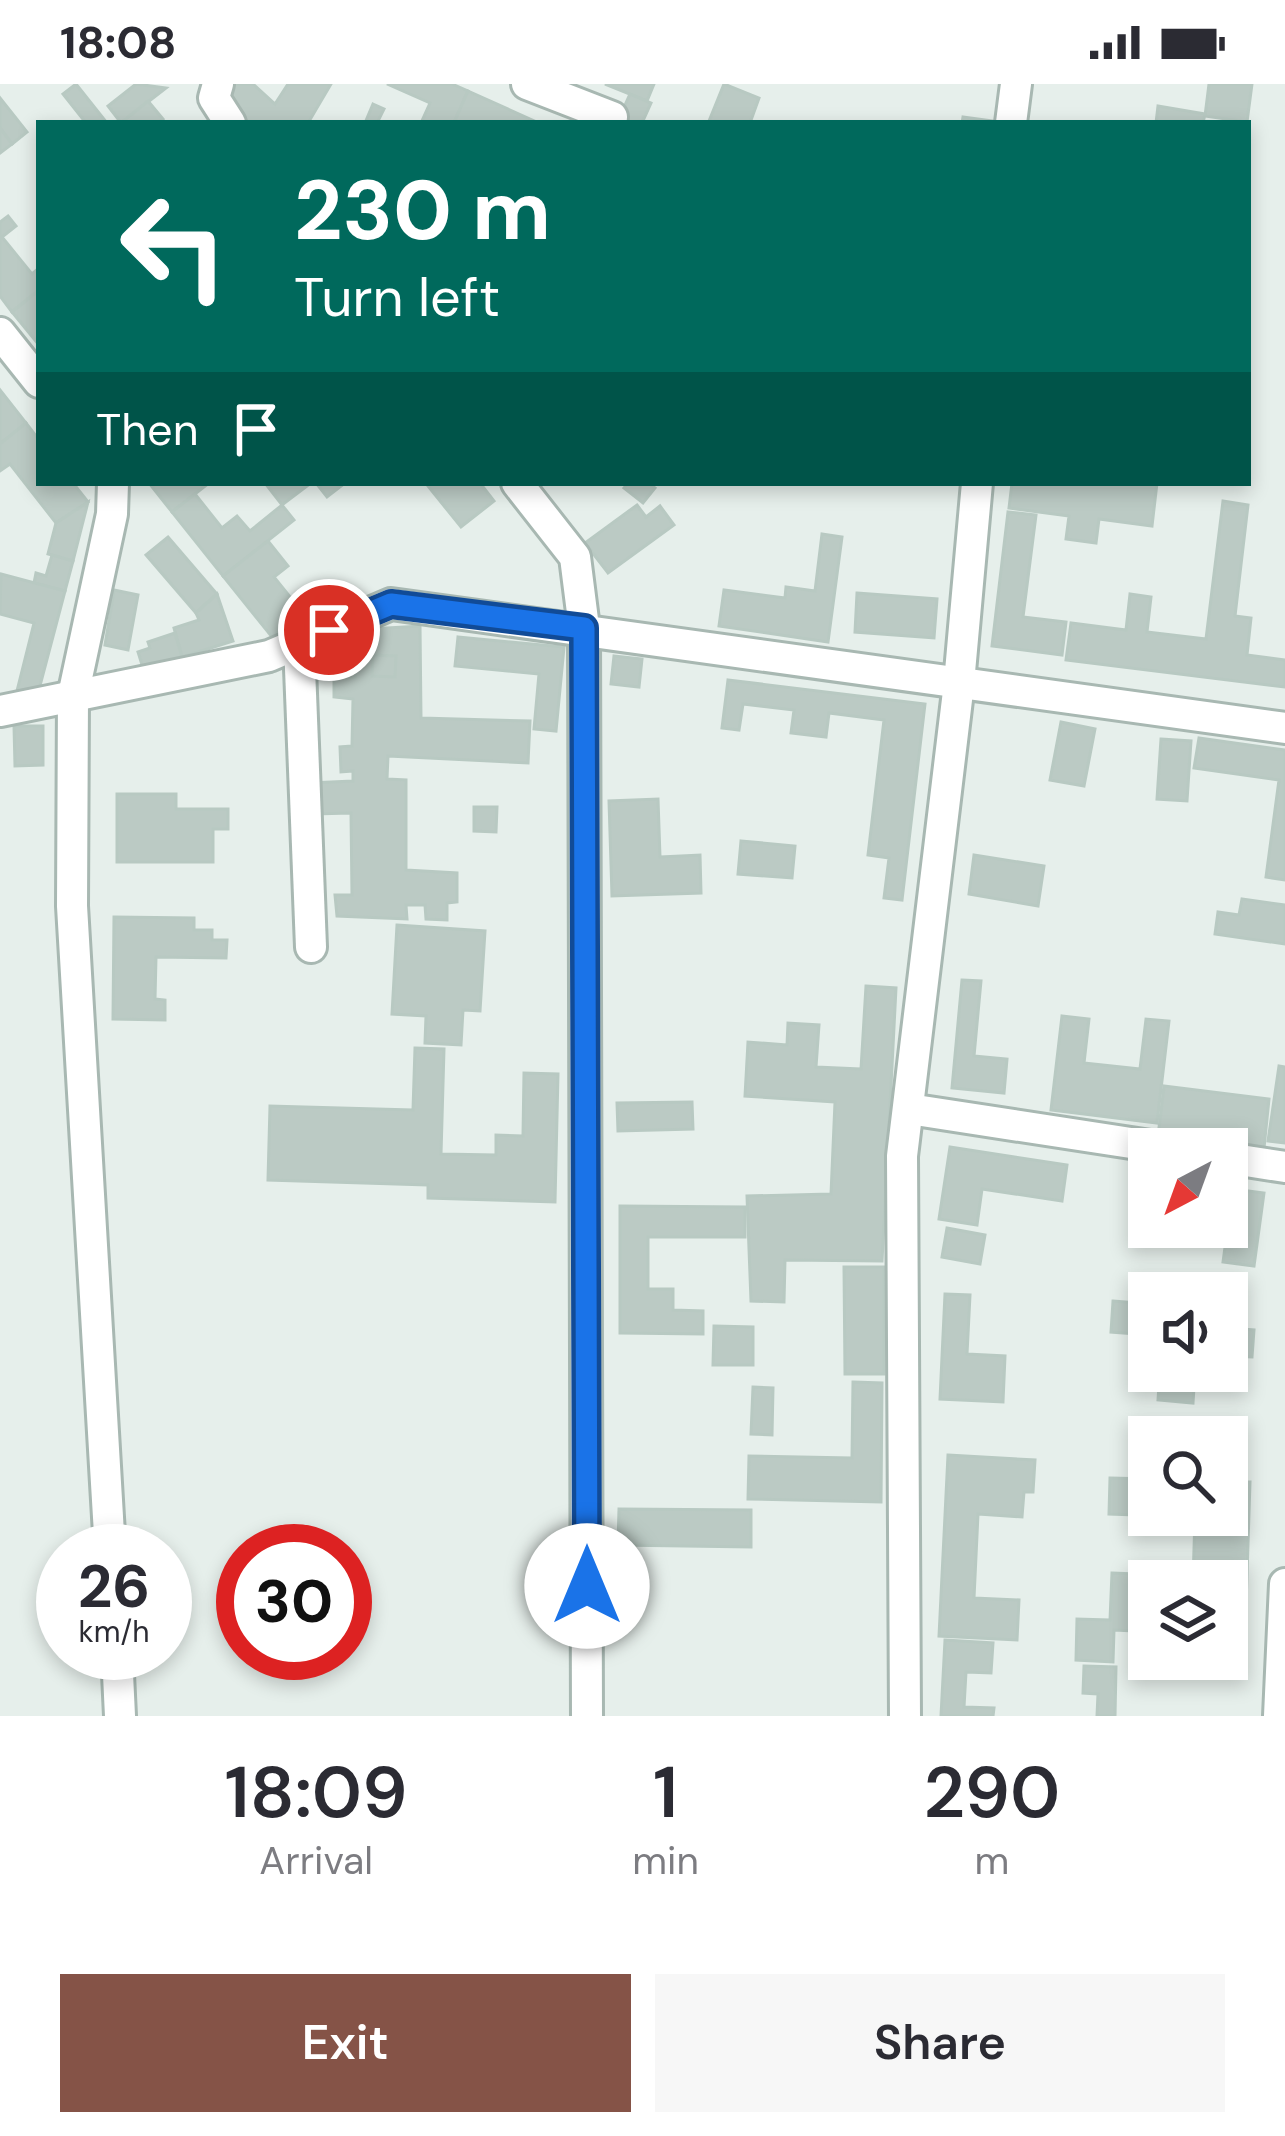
<!DOCTYPE html>
<html lang="en">
<head>
<meta charset="utf-8">
<style>
  body { margin:0; font-family:"DM Sans",sans-serif; background:#f7f7f7; color:#2b2b33; height:100vh; display:flex; flex-direction:column; font-size:45px; white-space:nowrap }
  * { box-sizing:border-box; margin:0 }
  p { font-size:39px; color:#7c7c81 }
  .icon { flex:none; width:66px; height:66px; fill:none; stroke:currentColor; stroke-width:2; stroke-linecap:round; stroke-linejoin:round }
  .map { position:relative; height:1632px; overflow:hidden }
  .sheet { display:flex; flex-direction:column; background:#fff; flex:1 }
  .sheet>* { flex:none }
  .guide { position:absolute; left:36px; top:36px; width:1215px; height:366px; border-radius:0px; box-shadow:0 6px 18px #0003; background:#00695c; color:#fff; overflow:hidden }
  .needle { width:78px; rotate:221deg }
  .fabs { position:absolute; left:1128px; top:1044px; display:grid; gap:24px }
  .fabs a { display:grid; place-items:center; width:120px; height:120px; border-radius:0px; background:#fff; box-shadow:0 6px 18px #0003; font-size:60px }
  .speed { position:absolute; left:36px; top:1440px; display:flex; gap:24px; font-size:60px; font-weight:700; text-align:center }
  .speed>* { display:grid; place-content:center; width:156px; height:156px; border-radius:50%; background:#fff; box-shadow:0 6px 18px #0003; line-height:1 }
  .speed small { font-size:30px; font-weight:400 }
  .speed .limit { border:18px solid #d22; background:#fff; color:#111 }
  .pin { position:absolute; display:grid; place-items:center; width:102px; height:102px; color:#fff; margin:-51px; border:6px solid #fff; border-radius:50%; box-shadow:0 3px 12px #0007 }
  .me { position:absolute; width:132px; margin:-66px; rotate:0deg; stroke-linejoin:round; filter:drop-shadow(0 0 9px #0008) }
  .turn { display:flex; align-items:center; gap:42px; height:252px; padding:0 60px; font-size:54px }
  .turn .icon { width:156px; height:156px; stroke-width:2.5 }
  .turn b { display:block; font-size:84px; line-height:102px }
  .then { display:flex; align-items:center; height:114px; padding:0 60px; background:#0003; gap:24px; font-size:45px }
  .eta { display:flex; justify-content:space-evenly; align-items:center; height:204px; text-align:center }
  .eta b { font-size:72px; font-weight:600; line-height:84px }
  .action { display:flex; gap:24px; margin-top:auto; padding:24px 60px }
  .action a { flex:1; height:138px; border-radius:0px; background:#855347; color:#fff; font-size:48px; font-weight:600; line-height:138px; text-align:center }
  .action a+a { background:#f7f7f7; color:#2b2b33 }
  .status { display:flex; justify-content:space-between; align-items:center; height:84px; padding:0 60px; background:#fff; direction:ltr }
  .status svg { height:33px; fill:currentColor }
  .map>svg:first-child { display:block }
  .building { fill:#bbcac4; stroke:#b8c9c2; stroke-width:3 }
  .lines { fill:none; stroke-linecap:round; stroke-linejoin:round }
  .street-casing { stroke:#a8b8b2; stroke-width:36 }
  .street { stroke:#fff; stroke-width:30 }
  .route-casing { stroke:#114b97; stroke-width:30 }
  .route { stroke:#1a73e8; stroke-width:21 }
</style>
</head>
<body>
<div class="status"><b>18:08</b><svg viewBox="0 0 49 12"><path d="M0 12V9h3v3zM5 12V6h3v6zM10 12V3h3v9zM15 12V0h3v12zM26 1h20v11H26zM47 4h2v5h-2z"/></svg></div>
<div class="map">
<svg width="1285" height="1632" viewBox="0 0 1285 1632">
  <rect width="100%" height="100%" fill="#e6efeb"/>
  <!-- building -->
  <g class="building">
    <path d="M76,0l31,39h-21l-23,-29z"/>
    <path d="M136,0l30,4 -45,35 -13,-17z"/>
    <path d="M222,0h31l22,20 13,-20h43l-23,39h-61l-28,-33z"/>
    <path d="M387,0h65l16,7 -14,32h-33l9,-20z"/>
    <path d="M605,0h49l-7,17z"/>
    <path d="M724,0l35,14 -9,25 -41,-2z"/>
    <path d="M1209,0h43l-5,38 -42,-6z"/>
    <path d="M468,7l71,32h-85z"/>
    <path d="M630,10l21,9 -9,20h-25z"/>
    <path d="M0,14l27,34 -15,12 -12,-16z"/>
    <path d="M148,17l15,18 -5,4h-37z"/>
    <path d="M373,20l11,5 -6,12 4,2h-17z"/>
    <path d="M1158,22l47,8 -2,9h-47z"/>
    <path d="M963,33l30,4v2h-31z"/>
    <path d="M0,44l12,16 -12,9z"/>
    <path d="M8,132l8,10 -14,11 30,37 7,-6v22l-27,22 -12,-16v-74z"/>
    <path d="M39,206v55l-27,-33z"/>
    <path d="M0,306l26,33 -26,21z"/>
    <path d="M26,339l13,17v43h34l15,19 -32,21 -46,-59 -10,7v-27z"/>
    <path d="M149,399h60l-37,29z"/>
    <path d="M265,399h46l-29,22z"/>
    <path d="M316,399h29l-18,14z"/>
    <path d="M432,399h48l14,18 -33,26 -33,-41z"/>
    <path d="M628,399h21l6,5 -12,15 -19,-15z"/>
    <path d="M1012,399h145l-5,43 -53,-7 -3,24 -30,-4 3,-23 -60,-8z"/>
    <path d="M195,410l27,34 15,-12 13,15 32,-26 12,15 -71,56 -51,-64z"/>
    <path d="M1223,417l25,4 -13,111 16,2 -4,37 38,5v27l-219,-27 5,-37 55,7 4,-36 21,3 -4,35 59,7z"/>
    <path d="M88,418l-15,59 -25,-7 8,-31z"/>
    <path d="M637,421l9,12 14,-11 14,19 -66,48 -23,-30z"/>
    <path d="M1008,428l28,3 -13,102 43,5 -4,33 -70,-9z"/>
    <path d="M822,450l20,3 -14,105 -109,-16 5,-36 61,8 1,-11 29,4z"/>
    <path d="M168,453l49,57 -21,19 -50,-58z"/>
    <path d="M268,457l20,25 -14,11 29,36 -31,24 -49,-61z"/>
    <path d="M52,471l21,6 -8,30 -31,-8 2,-10 10,3z"/>
    <path d="M1,490l64,17 -28,106 -20,-6 17,-68 -34,-9z"/>
    <path d="M114,506l24,5 -10,55 -23,-5z"/>
    <path d="M857,509l80,6 -3,39 -79,-6z"/>
    <path d="M217,510l16,47 -51,16 -8,-29 25,-8 -3,-7z"/>
    <path d="M420,542l1,92 109,3 -2,42 -140,-7 -1,23 19,1v90l51,3v29l-10,1v17l-21,-1 -1,-14h-19l1,14 -70,-3 -2,-21h17l-1,-82 -37,1 -3,-31 42,-2v-10l-12,1 -1,-25 12,-1 1,-47 -19,-2v-20h21l-1,-47z"/>
    <path d="M175,549l7,24 -39,11 -5,-16 12,-4 -2,-6z"/>
    <path d="M458,553l106,10 -8,84 -22,-2 5,-55 -84,-8z"/>
    <path d="M373,571l23,1 -1,21 -23,-1z"/>
    <path d="M614,572l28,3 -3,28 -28,-3z"/>
    <path d="M728,596l197,24 -23,196 -18,-2 5,-40 -21,-3 16,-135 -55,-7 -3,24 -35,-4 3,-23 -51,-6 -4,26 -17,-2z"/>
    <path d="M1061,638l34,7 -11,57 -34,-6z"/>
    <path d="M14,642h29v39l-28,1z"/>
    <path d="M1199,654l86,12v130l-19,-3 13,-97 -85,-12z"/>
    <path d="M1161,655l30,2 -4,60 -30,-2z"/>
    <path d="M117,710h59v15h52v20h-15v33h-96z"/>
    <path d="M658,715l2,58 40,-2 1,38 -89,3 -3,-95z"/>
    <path d="M474,723h23l-1,25 -22,-1z"/>
    <path d="M741,757l54,5 -3,32 -54,-4z"/>
    <path d="M974,771l70,11 -6,40 -69,-12z"/>
    <path d="M1242,815l43,6v39l-70,-10 3,-22 21,3z"/>
    <path d="M114,833l80,1v12h18v10h15l-1,18 -70,-1 -1,42 10,1v20l-52,-1z"/>
    <path d="M397,841l88,6 -5,80 -17,-1 -2,35 -36,-2 1,-27 -34,-2z"/>
    <path d="M962,896l19,1 -7,75 33,3 -3,34 -52,-5z"/>
    <path d="M866,902l30,2 -14,273 -97,-1 -1,42 -33,-1 -4,-105 84,-2 4,-92 -90,-6 3,-54 39,3 1,-22 31,2 -3,42 45,2z"/>
    <path d="M1062,932l27,3 -5,44 56,6 6,-50 23,2 -12,102 -106,-13z"/>
    <path d="M415,964l29,1 -3,105 55,1v-20l27,1 1,-63 34,1 -3,128 -127,-4v-13l-160,-5 2,-74 143,4z"/>
    <path d="M1279,982l6,1v76l-17,-2z"/>
    <path d="M1164,1002l105,13 -5,49 -106,-12z"/>
    <path d="M692,1018l1,27 -75,2 -1,-28z"/>
    <path d="M950,1063l117,18 -5,36 -80,-12 -5,36 -38,-6z"/>
    <path d="M1233,1105l31,4 -10,73 -31,-4z"/>
    <path d="M620,1122l125,1v30h-97v52h25v21l30,1v23l-83,-1z"/>
    <path d="M947,1144l38,7 -5,29 -38,-7z"/>
    <path d="M844,1183h40v107h-39z"/>
    <path d="M945,1210l25,1 -3,59 38,2 -2,46 -63,-3z"/>
    <path d="M1113,1217l36,3v31l-38,-3z"/>
    <path d="M714,1242l39,1v38h-40z"/>
    <path d="M1227,1244l27,2 -2,27 -25,-1z"/>
    <path d="M1160,1287h35l-2,32 -35,-3z"/>
    <path d="M853,1298l29,1 -1,119 -133,-3 1,-43 103,2z"/>
    <path d="M753,1303l20,1 -1,47 -21,-1z"/>
    <path d="M948,1371l87,5 -2,32h-9l-2,25 -44,-3 -4,84 45,2 -2,40 -78,-4z"/>
    <path d="M1110,1394l39,1v36h78v-33h23l-5,154 -18,-1v-54h-34l2,-64 -86,-3z"/>
    <path d="M619,1425l132,1v37l-133,-2z"/>
    <path d="M1112,1489l23,1 -2,57 -19,-1 -1,32 -37,-2 1,-41 33,1z"/>
    <path d="M945,1556l48,3 -2,30 -25,-1 -2,35 30,1 -1,8h-52z"/>
    <path d="M1084,1582l32,1 -1,49h-18l1,-22 -15,-1z"/>
  </g>
  <g class="lines">
    <defs>
      <g id="street">
        <path d="M218,0l-4,14 16,25"/>
        <path d="M527,0l85,33"/>
        <path d="M1011,39l5,-39"/>
        <path d="M0,249l39,49"/>
        <path d="M517,399l58,74 9,71 3,1088"/>
        <path d="M299,559l12,304"/>
        <path d="M0,627l269,-55 122,-52 894,124"/>
        <path d="M909,1025l261,40"/>
        <path d="M1227,1074l58,9"/>
        <path d="M110,1467l-38,-645 1,-210 39,-182 1,-31"/>
        <path d="M117,1569l3,63"/>
        <path d="M905,1632l-3,-560 57,-473 18,-200"/>
        <path d="M1279,1632l6,-132"/>
      </g>
    </defs>
    <!-- street casing -->
    <use href="#street" class="street-casing"/>
    <!-- street -->
    <use href="#street" class="street"/>
  </g>
  <g class="lines">
    <defs>
      <path id="route" d="M329,546l62,-26 193,24 3,958"/>
    </defs>
    <!-- route casing -->
    <use href="#route" class="route-casing"/>
    <!-- route -->
    <use href="#route" class="route"/>
  </g>
</svg>
<div class="fabs">
<a><svg class="needle" viewBox="-14 -14 28 28"><path d="M0-13l5 13h-10z" fill="#e53935"/><path d="M0 13l5-13h-10z" fill="#7c7c81"/></svg></a>
<a><svg class="icon" aria-label="sound" viewBox="0 0 24 24"><path d="M4 9h4l5-4v14l-5-4H4zM17 9q2 3 0 6"/></svg></a>
<a><svg class="icon" aria-label="search" viewBox="0 0 24 24"><circle cx="10" cy="10" r="6"/><path d="M15 15l6 6"/></svg></a>
<a><svg class="icon" aria-label="layers" viewBox="0 0 24 24"><path d="M12 4l9 5-9 5-9-5zM3 14l9 5 9-5"/></svg></a>
</div>
<div class="speed"><div>26<small>km/h</small></div><div class="limit">30</div></div>
<div class="pin" style="left:329px;top:546px;background:#d93025"><svg class="icon" aria-label="arrive" viewBox="0 0 24 24"><path d="M6 21V4h12l-3 4 3 4H6"/></svg></div>
<svg class="me" style="left:587px;top:1502px" viewBox="-20 -20 40 40"><circle r="19" fill="#fff"/><path d="M0-13L10 11 0 6-10 11z" fill="#1a73e8"/></svg>
<div class="guide">
<div class="turn"><svg class="icon" aria-label="left" viewBox="0 0 24 24"><path d="M17 20v-9H6M10 6l-5 5 5 5"/></svg><div><b>230 m</b>Turn left</div></div>
<div class="then">Then<svg class="icon" aria-label="arrive" viewBox="0 0 24 24"><path d="M6 21V4h12l-3 4 3 4H6"/></svg></div>
</div>
</div>
<section class="sheet">
<div class="eta">
<div><b>18:09</b><p>Arrival</p></div>
<div><b>1</b><p>min</p></div>
<div><b>290</b><p>m</p></div>
</div>
<div class="action"><a>Exit</a><a>Share</a></div>
</section>
</body>
</html>
